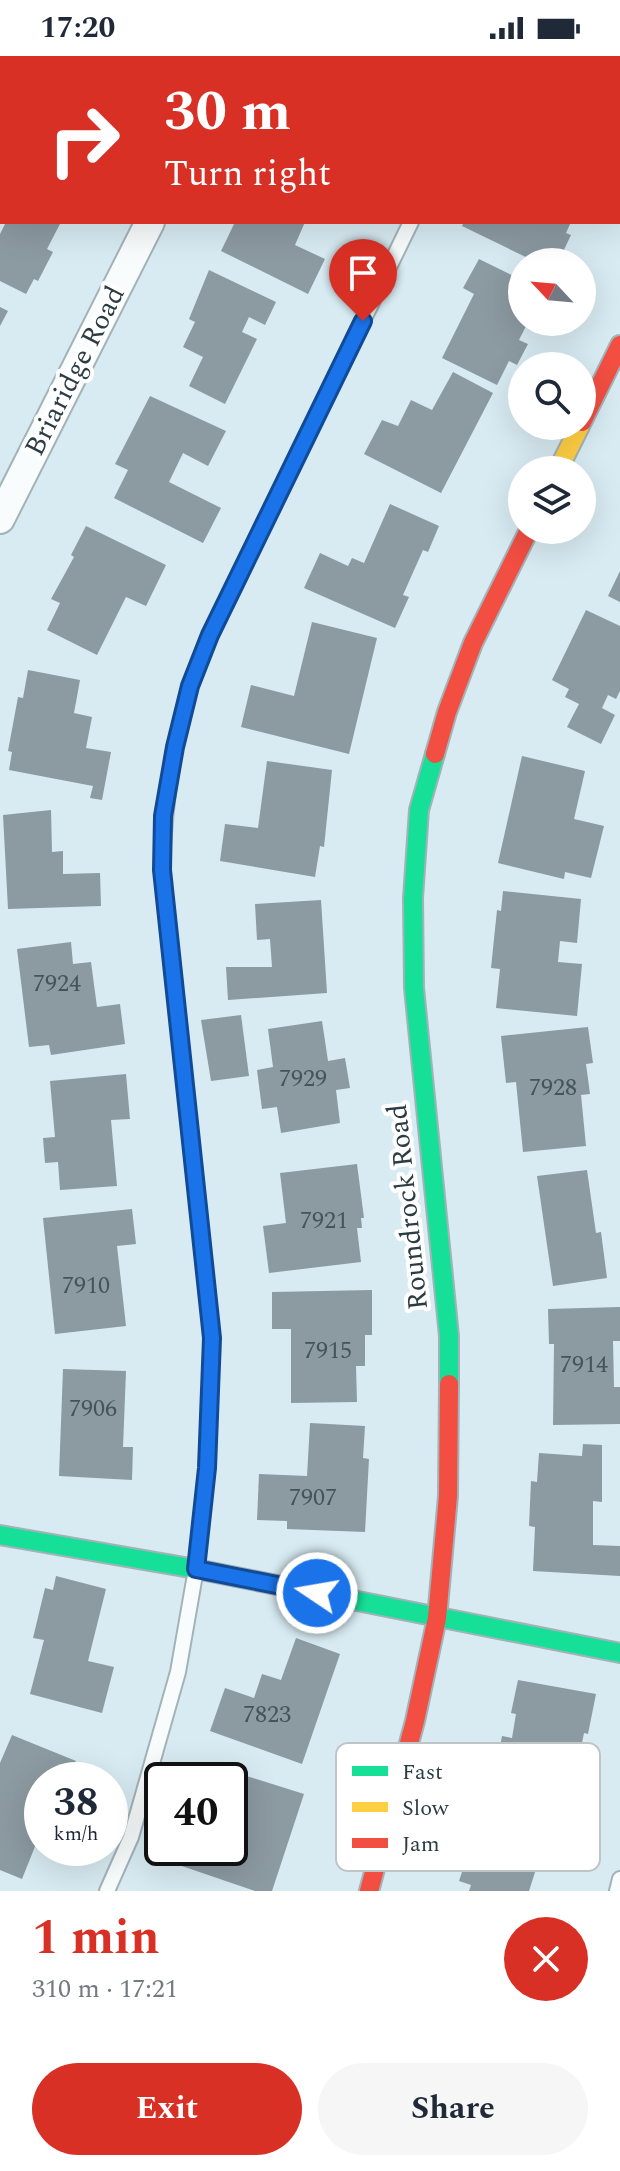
<!DOCTYPE html>
<html lang="en">
<head>
<meta charset="utf-8">
<style>
  body { margin:0; font-family:Spectral,serif; background:#f6f6f7; color:#1f2937; height:100vh; display:flex; flex-direction:column; font-size:30px; white-space:nowrap }
  * { box-sizing:border-box; margin:0 }
  p { font-size:26px; color:#747a83 }
  .icon { flex:none; width:44px; height:44px; fill:none; stroke:currentColor; stroke-width:2; stroke-linecap:round; stroke-linejoin:round }
  .map { position:relative; height:1835px; overflow:hidden }
  .drawer { display:flex; flex-direction:column; background:#fff; flex:1 }
  .drawer>* { flex:none }
  .top-card { position:absolute; left:0px; top:0px; width:620px; height:168px; box-shadow:0 8px 32px #0002; background:#d93025; color:#fff; overflow:hidden }
  .needle { width:52px; rotate:296deg }
  .tools { position:absolute; left:508px; top:192px; display:grid; gap:16px }
  .tools a { display:grid; place-items:center; width:88px; height:88px; border-radius:50%; background:#fff; box-shadow:0 8px 32px #0002; font-size:40px }
  .speed { position:absolute; left:24px; top:1706px; display:flex; gap:16px; font-size:40px; font-weight:700; text-align:center }
  .speed>* { display:grid; place-content:center; width:104px; height:104px; border-radius:50%; background:#fff; box-shadow:0 8px 32px #0002; line-height:1 }
  .speed small { font-size:20px; font-weight:400 }
  .speed .limit { border:4px solid #111; border-radius:12px; background:#fff; color:#111 }
  .pin { position:absolute; display:grid; place-items:center; width:68px; height:68px; color:#fff; margin:-82px -34px; border-radius:50% 50% 50% 0; rotate:-45deg; box-shadow:0 0 8px #0007 }
  .pin .icon { rotate:45deg }
  .me { position:absolute; width:88px; margin:-44px; rotate:282deg; stroke-linejoin:round; filter:drop-shadow(0 0 6px #0008) }
  .turn { display:flex; align-items:center; gap:28px; height:168px; padding:0 32px; font-size:36px }
  .turn .icon { width:104px; height:104px; stroke-width:2.5 }
  .turn b { display:block; font-size:56px; line-height:68px }
  .round { display:grid; place-items:center; flex:none; width:84px; height:84px; border-radius:42px; background:#f6f6f7 }
  .headline { display:flex; align-items:center; justify-content:space-between; height:136px; padding:0 32px }
  h1 { font-size:48px; font-weight:700; line-height:60px; color:#d93025 }
  .cta { display:flex; gap:16px; margin-top:auto; padding:16px 32px }
  .cta a { flex:1; height:92px; border-radius:48px; background:#d93025; color:#fff; font-size:32px; font-weight:700; line-height:92px; text-align:center }
  .cta a+a { background:#f6f6f7; color:#1f2937 }
  .status { display:flex; justify-content:space-between; align-items:center; height:56px; padding:0 40px; background:#fff; direction:ltr }
  .status svg { height:22px; fill:currentColor }
  .map>svg:first-child { display:block }
  .building { fill:#8c9aa2 }
  .lines { fill:none; stroke-linecap:round; stroke-linejoin:round }
  .lane-casing { stroke:#a2b3b8; stroke-width:18 }
  .street-casing { stroke:#a2b3b8; stroke-width:32 }
  .fast-casing { stroke:#a2b3b8; stroke-width:22 }
  .slow-casing { stroke:#a2b3b8; stroke-width:22 }
  .jam-casing { stroke:#a2b3b8; stroke-width:22 }
  .lane { stroke:#f9fcfd; stroke-width:14 }
  .street { stroke:#f9fcfd; stroke-width:28 }
  .fast { stroke:#16e098; stroke-width:18 }
  .slow { stroke:#ffcf43; stroke-width:18 }
  .jam { stroke:#f24e42; stroke-width:18 }
  .route-casing { stroke:#114b97; stroke-width:20 }
  .route { stroke:#1a73e8; stroke-width:14 }
  .labels { text-anchor:middle; dominant-baseline:central; stroke-width:8; stroke-linejoin:round; paint-order:stroke }
  .number-label { font-size:24px; fill:#43545b }
  .street-label { font-size:28px; fill:#2b3d43; stroke:#fff }
  .key { fill:#fff; stroke:#bfc5c7; stroke-width:2 }
  .key-label { font-size:22px; fill:#2b3d43 }
</style>
</head>
<body>
<div class="status"><b>17:20</b><svg viewBox="0 0 49 12"><path d="M0 12V9h3v3zM5 12V6h3v6zM10 12V3h3v9zM15 12V0h3v12zM26 1h20v11H26zM47 4h2v5h-2z"/></svg></div>
<div class="map">
<svg width="620" height="1835" viewBox="0 0 620 1835">
  <rect width="100%" height="100%" fill="#d8ebf2"/>
  <!-- building -->
  <g class="building">
    <path d="M6,166h55l-14,27 6,3 -15,29 -4,-2 -8,15 -26,-13v-47z"/>
    <path d="M235,166h70l-10,23 30,14 -17,35 -87,-43z"/>
    <path d="M464,166h107l-5,11 5,2 -10,21 -6,-3 -4,9h-15l-74,-36z"/>
    <path d="M479,203l43,21v42h6l-9,18 9,4 -11,21 -8,-4 -12,24 -55,-27 32,-64 -11,-6z"/>
    <path d="M209,214l67,32 -11,23 -16,-8 -7,15 15,7 -32,65 -36,-18 14,-29 -20,-10 12,-25 -6,-3z"/>
    <path d="M0,251l8,4 -8,15z"/>
    <path d="M453,316l40,21 -52,100 -77,-39 18,-34 16,6 13,-26 21,10z"/>
    <path d="M150,340l76,35 -18,35 -25,-13 -14,29 52,26 -18,35 -89,-45 14,-28 -13,-6z"/>
    <path d="M390,448l49,22 -11,26 -5,-2 -20,45 6,2 -14,31 -91,-40 16,-35 28,13 4,-8 12,5z"/>
    <path d="M86,470l80,39 -20,41 -20,-9 -29,58 -50,-25 13,-27 -9,-4 23,-42 -3,-2z"/>
    <path d="M620,515v31l-12,-6z"/>
    <path d="M586,554l34,16v65l-4,8 -8,-4 -6,13 13,7 -14,29 -34,-17 12,-23 -14,-7 4,-8 -17,-9z"/>
    <path d="M312,566l65,16 -28,116 -108,-27 10,-42 43,11z"/>
    <path d="M28,614l52,10 -6,33 18,4 -6,31 25,4 -9,48 -12,-2 3,-12 -84,-16 3,-18 -4,-1 10,-54 5,1z"/>
    <path d="M522,700l63,15 -11,48 30,7 -13,52 -26,-6 -1,7 -66,-16z"/>
    <path d="M267,705l65,9 -8,77 -4,-1 -5,31 -95,-16 5,-37 33,4z"/>
    <path d="M51,754l1,42 11,-1v23l37,-1 1,33 -93,3 -5,-94z"/>
    <path d="M503,835l78,8 -4,44 -17,-2 -2,21 24,2 -5,52 -81,-8 4,-39 -9,-1 6,-58 4,1z"/>
    <path d="M321,844l6,93 -99,7 -2,-33h46l-2,-28 -13,1 -2,-36z"/>
    <path d="M71,886l2,22 18,-2 6,45 23,-3 5,40 -74,11 -2,-10 -20,2 -12,-98z"/>
    <path d="M241,959l8,61 -38,5 -10,-61z"/>
    <path d="M322,965l6,40 17,-3 5,30 -14,2 4,33 -59,10 -4,-26 -15,2 -5,-39 16,-3 -5,-38z"/>
    <path d="M588,971l5,36 -7,1 4,30 -9,1 5,51 -63,6 -7,-70 -10,1 -5,-47z"/>
    <path d="M126,1018l4,45 -19,1 6,66 -57,4 -2,-28 -13,1 -2,-25 12,-1 -5,-56z"/>
    <path d="M357,1108l7,54h-3l1,10h-5l4,34 -92,11 -6,-47 23,-3 -6,-50z"/>
    <path d="M587,1114l9,63 5,-1 6,46 -54,8 -16,-110z"/>
    <path d="M132,1153l4,35 -19,2 9,80 -71,8 -12,-116z"/>
    <path d="M372,1234v45h-7v31h-9l1,36 -66,1v-74h-19v-37z"/>
    <path d="M620,1251v34h-7l1,46h6v37l-67,1 1,-81h-5l-1,-35z"/>
    <path d="M63,1313l63,2 -3,76h10l-1,33 -73,-4z"/>
    <path d="M310,1367l55,3 -2,32 6,1 -4,73 -78,-3v-8l-30,-1 2,-46 48,2z"/>
    <path d="M583,1388l19,1v57l-9,-1v44l27,1v30l-87,-5 2,-44 -6,-1 2,-45 6,1 2,-29 43,3z"/>
    <path d="M56,1520l50,13 -18,72 26,6 -12,46 -72,-19 14,-54 -11,-2 12,-50 8,2z"/>
    <path d="M296,1582l44,16 -38,110 -92,-33 15,-43 29,10 8,-24 19,6z"/>
    <path d="M518,1624l78,14 -8,40 -4,-1 -12,59 -78,-15 8,-41 10,2 4,-24 -5,-1z"/>
    <path d="M12,1679l64,26 -8,19h-26v49l-20,50 -22,-9v-107z"/>
    <path d="M237,1717l67,21 -32,97h-17l-82,-28 5,-15h52v-54z"/>
    <path d="M485,1747l47,15 -4,13 18,7 -17,53h-60l2,-6 -12,-4z"/>
  </g>
  <g class="lines">
    <defs>
      <g id="lane">
        <path d="M489,2l1,-2"/>
        <path d="M107,1835l24,-54 47,-165 18,-103 11,-101 5,-130 -50,-468c2,-62 10,-124 28,-183 5,-17 13,-34 20,-52l201,-413"/>
        <path d="M617,1835l3,-12"/>
      </g>
      <g id="street">
        <path d="M232,2l1,-2"/>
        <path d="M0,463l150,-297"/>
      </g>
      <g id="fast">
        <path d="M435,698l-16,56 -6,88 1,90 35,348v48"/>
        <path d="M0,1479l196,34 424,84"/>
      </g>
      <path id="slow" d="M558,414l22,-44"/>
      <g id="jam">
        <path d="M582,366l38,-77"/>
        <path d="M435,698l12,-42 26,-69 56,-113"/>
        <path d="M369,1835l46,-170 22,-103 11,-122 1,-112"/>
      </g>
    </defs>
    <!-- lane casing -->
    <use href="#lane" class="lane-casing"/>
    <!-- street casing -->
    <use href="#street" class="street-casing"/>
    <!-- fast casing -->
    <use href="#fast" class="fast-casing"/>
    <!-- slow casing -->
    <use href="#slow" class="slow-casing"/>
    <!-- jam casing -->
    <use href="#jam" class="jam-casing"/>
    <!-- lane -->
    <use href="#lane" class="lane"/>
    <!-- street -->
    <use href="#street" class="street"/>
    <!-- fast -->
    <use href="#fast" class="fast"/>
    <!-- slow -->
    <use href="#slow" class="slow"/>
    <!-- jam -->
    <use href="#jam" class="jam"/>
  </g>
  <g class="lines">
    <defs>
      <path id="route" d="M317,1537l-121,-24 11,-101 5,-130 -50,-468 1,-54 12,-69 15,-61 20,-51 153,-314"/>
    </defs>
    <!-- route casing -->
    <use href="#route" class="route-casing"/>
    <!-- route -->
    <use href="#route" class="route"/>
  </g>
  <g class="labels">
    <!-- number labels -->
    <g class="number-label">
      <text x="57" y="928">7924</text>
      <text x="303" y="1023">7929</text>
      <text x="553" y="1032">7928</text>
      <text x="324" y="1165">7921</text>
      <text x="86" y="1230">7910</text>
      <text x="328" y="1295">7915</text>
      <text x="584" y="1309">7914</text>
      <text x="93" y="1353">7906</text>
      <text x="313" y="1442">7907</text>
      <text x="267" y="1659">7823</text>
    </g>
    <!-- street labels -->
    <g class="street-label">
      <text transform="translate(75 315) rotate(-63)">Briaridge Road</text>
      <text transform="translate(408 1151) rotate(-96)">Roundrock Road</text>
    </g>
  </g>
  <!-- legend -->
  <rect x="336" y="1687" width="264" height="128" rx="12" class="key"/>
  <rect x="352" y="1710" width="36" height="10" fill="#16e098"/>
  <rect x="352" y="1746" width="36" height="10" fill="#ffcf43"/>
  <rect x="352" y="1782" width="36" height="10" fill="#f24e42"/>
  <g class="key-label">
    <text x="402" y="1723">Fast</text>
    <text x="402" y="1759">Slow</text>
    <text x="402" y="1795">Jam</text>
  </g>
</svg>
<div class="tools">
<a><svg class="needle" viewBox="-14 -14 28 28"><path d="M0-13l5 13h-10z" fill="#e53935"/><path d="M0 13l5-13h-10z" fill="#747a83"/></svg></a>
<a><svg class="icon" aria-label="search" viewBox="0 0 24 24"><circle cx="10" cy="10" r="6"/><path d="M15 15l6 6"/></svg></a>
<a><svg class="icon" aria-label="layers" viewBox="0 0 24 24"><path d="M12 4l9 5-9 5-9-5zM3 14l9 5 9-5"/></svg></a>
</div>
<div class="speed"><div>38<small>km/h</small></div><div class="limit">40</div></div>
<div class="pin" style="left:363px;top:265px;background:#d93025"><svg class="icon" aria-label="arrive" viewBox="0 0 24 24"><path d="M6 21V4h12l-3 4 3 4H6"/></svg></div>
<svg class="me" style="left:317px;top:1537px" viewBox="-20 -20 40 40"><circle r="17" fill="#1a73e8" stroke="#fff" stroke-width="3"/><path d="M0-11L8 9 0 5-8 9z" fill="#fff"/></svg>
<div class="top-card">
<div class="turn"><svg class="icon" aria-label="right" viewBox="0 0 24 24"><path d="M7 20v-9h11M14 6l5 5-5 5"/></svg><div><b>30 m</b>Turn right</div></div>
</div>
</div>
<section class="drawer">
<div class="headline"><div><h1>1 min</h1><p>310 m · 17:21</p></div><a class="round" style="background:#d93025;color:#fff"><svg class="icon" aria-label="close" viewBox="0 0 24 24"><path d="M6 6l12 12M18 6L6 18"/></svg></a></div>
<div class="cta"><a>Exit</a><a>Share</a></div>
</section>
</body>
</html>
